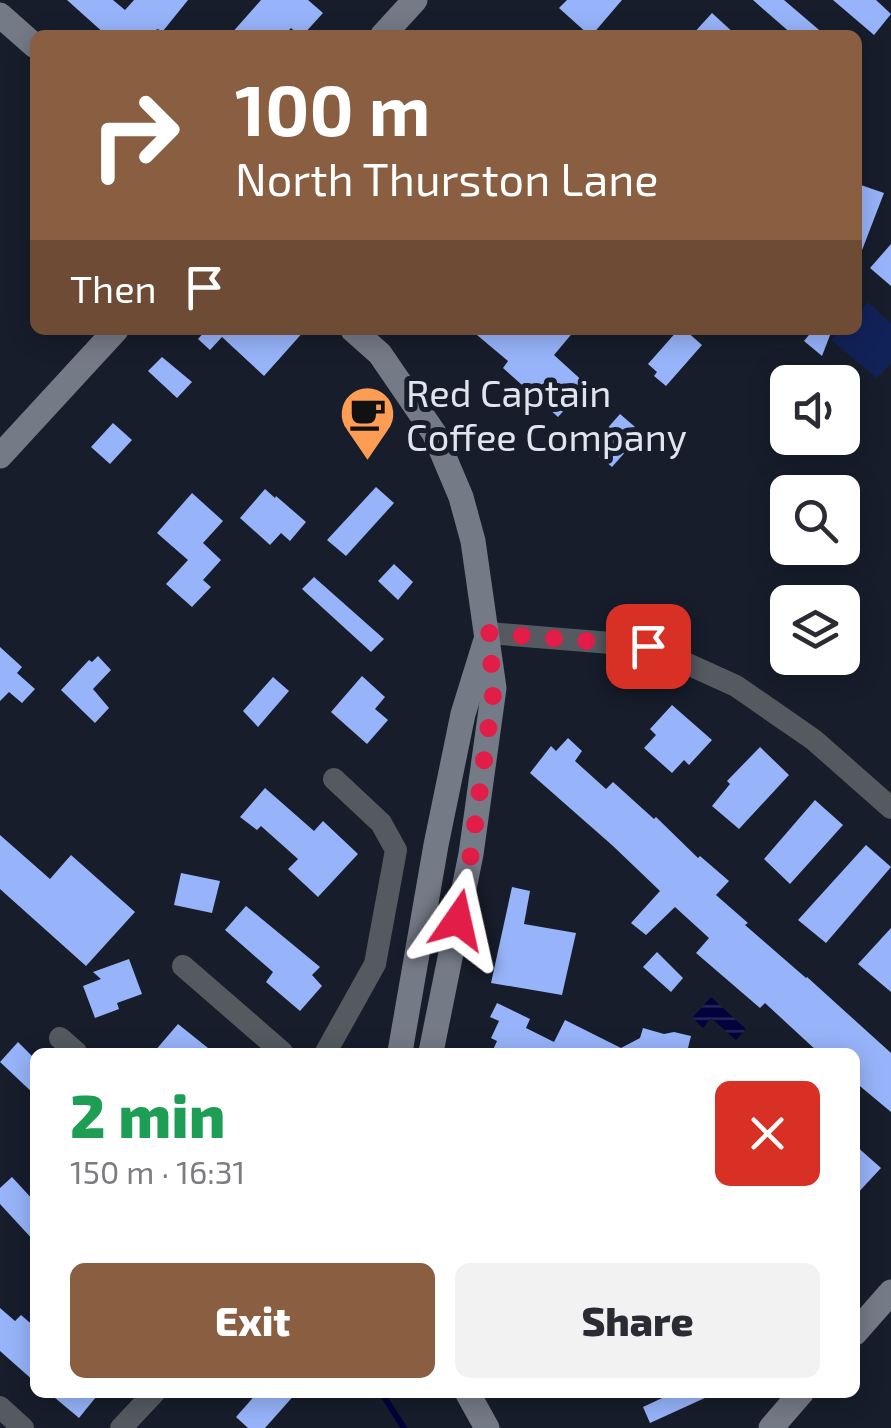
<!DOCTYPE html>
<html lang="en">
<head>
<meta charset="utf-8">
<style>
  body { margin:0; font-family:"Exo 2",sans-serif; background:#f2f2f3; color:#2b2b33; height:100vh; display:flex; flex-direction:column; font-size:38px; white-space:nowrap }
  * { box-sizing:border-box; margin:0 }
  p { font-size:32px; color:#7c7c81 }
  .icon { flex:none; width:55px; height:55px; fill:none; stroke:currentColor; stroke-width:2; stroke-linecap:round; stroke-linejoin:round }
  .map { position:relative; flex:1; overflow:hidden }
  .panel { position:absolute; left:30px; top:1048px; width:830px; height:350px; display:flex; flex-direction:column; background:#fff; border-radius:15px; box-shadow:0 5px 25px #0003 }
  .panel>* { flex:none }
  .banner { position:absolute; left:30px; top:30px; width:832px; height:305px; border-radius:15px; box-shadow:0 5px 25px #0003; background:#895e41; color:#fff; overflow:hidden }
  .fabs { position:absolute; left:770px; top:365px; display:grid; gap:20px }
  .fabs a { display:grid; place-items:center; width:90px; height:90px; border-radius:15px; background:#fff; box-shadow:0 5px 25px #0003; font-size:50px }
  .pin { position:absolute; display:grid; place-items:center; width:85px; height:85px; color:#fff; margin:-42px; border-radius:20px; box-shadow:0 5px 15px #0006 }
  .me { position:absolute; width:110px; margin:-55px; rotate:11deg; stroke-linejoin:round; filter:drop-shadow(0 0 8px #0008) }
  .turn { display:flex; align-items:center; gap:35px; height:210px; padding:0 40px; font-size:45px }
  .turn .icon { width:130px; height:130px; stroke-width:2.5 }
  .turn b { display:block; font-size:70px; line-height:85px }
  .then { display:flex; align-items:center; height:95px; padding:0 40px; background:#0003; gap:20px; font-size:38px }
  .round { display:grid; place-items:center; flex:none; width:105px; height:105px; border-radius:15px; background:#f2f2f3 }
  .overview { display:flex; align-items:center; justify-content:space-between; height:170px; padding:0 40px }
  h1 { font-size:60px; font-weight:800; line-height:75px; color:#1e9e55 }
  .cta { display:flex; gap:20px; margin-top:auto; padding:20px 40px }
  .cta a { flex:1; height:115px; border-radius:15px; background:#895e41; color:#fff; font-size:40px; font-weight:800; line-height:115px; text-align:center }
  .cta a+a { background:#f2f2f3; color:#2b2b33 }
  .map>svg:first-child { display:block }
  .grass { fill:#112259 }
  .water { fill:url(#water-rules) }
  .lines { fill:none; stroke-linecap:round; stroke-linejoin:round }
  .stream { stroke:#02023c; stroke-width:6 }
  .building { fill:#97b4fa }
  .street { stroke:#555960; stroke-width:22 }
  .secondary { stroke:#757a87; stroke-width:25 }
  .route { stroke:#e11d48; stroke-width:18; stroke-dasharray:0 32.4 }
  .labels { text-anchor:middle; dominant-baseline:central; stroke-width:10; stroke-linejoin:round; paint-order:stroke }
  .poi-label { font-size:38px; fill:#dfe4ee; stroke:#171d2b; text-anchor:start }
</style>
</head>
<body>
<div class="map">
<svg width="891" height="1428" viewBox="0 0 891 1428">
  <defs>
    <pattern id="water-rules" width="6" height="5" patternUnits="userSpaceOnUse" patternTransform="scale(2.5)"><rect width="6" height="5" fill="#02023c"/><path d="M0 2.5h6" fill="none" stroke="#262758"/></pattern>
  </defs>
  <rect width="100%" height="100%" fill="#171d2b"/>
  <!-- grass -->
  <path class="grass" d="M868,302l23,22v39l-14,15 -46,-38 10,-10h17v-17z"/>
  <!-- water -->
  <path class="water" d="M711,997l35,32 -10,11 -25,-22 -8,10 -11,-10z"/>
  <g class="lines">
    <!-- stream -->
    <path class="stream" d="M381,1392l23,36"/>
  </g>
  <!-- building -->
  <g class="building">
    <path d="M67,0h46l12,10 9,-10h54l-25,31 -6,-2 -5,6h-46z"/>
    <path d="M261,0h47l15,13 -20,22h-4l-8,-7 -7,7h-54z"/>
    <path d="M567,0h55l-30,35h-3l-30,-27z"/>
    <path d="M753,0h31l41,35h-32z"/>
    <path d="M833,0h43l15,14 -17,21z"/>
    <path d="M712,13l24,22h-44z"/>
    <path d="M858,184l26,9 -25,65h-1z"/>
    <path d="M891,244v42l-21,-18z"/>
    <path d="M206,330h99l-41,46 -42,-39 -12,13 -12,-11z"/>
    <path d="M471,330h104l-21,25 33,30 -29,32 -55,-49 5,-7z"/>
    <path d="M678,330h7l17,15 -36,41 -12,-10 3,-4 -9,-8z"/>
    <path d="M813,330h19l-10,26 -18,-15z"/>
    <path d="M162,357l30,25 -15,16 -29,-27z"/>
    <path d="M620,414l22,19 -30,34 -22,-19z"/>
    <path d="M113,423l19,17 -22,24 -19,-17z"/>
    <path d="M376,487l18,16 -48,53 -19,-16z"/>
    <path d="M265,489l10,9 1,-2 30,26 -16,19 -9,-8 -11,12 -30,-27z"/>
    <path d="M192,493l31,28 -20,22 18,17 -18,20 8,7 -19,20 -26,-23 22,-24 -31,-27z"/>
    <path d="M394,564l19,18 -15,18 -20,-19z"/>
    <path d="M314,577l70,62 -13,13 -69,-63z"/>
    <path d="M0,647l22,20 -5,6 18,16 -13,14 -13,-11 -9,9z"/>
    <path d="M98,656l13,14 -18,19 16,19 -14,15 -34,-33 28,-30 3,2z"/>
    <path d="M362,676l23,21 -10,12 13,11 -21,24 -36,-32z"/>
    <path d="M273,677l16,14 -31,36 -15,-16z"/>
    <path d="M672,705l40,35 -23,25 -5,-5 -12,13 -28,-25 12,-13 -6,-6z"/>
    <path d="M568,738l14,13 -7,10 31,28 7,-7 41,37 2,-2 42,41 2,-2 29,25 -13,14 32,28 -3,2 61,53 1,-1 84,76v59l-36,-30v-30h-37l-53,-49 -5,5 -64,-55 13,-15 -34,-31 -29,28 -15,-12 29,-32 -47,-45 -83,-73 21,-27 5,5z"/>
    <path d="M760,747l29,28 -50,54 -27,-23 18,-22 -3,-3z"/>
    <path d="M265,788l49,43 9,-10 35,33 -40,43 -30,-28 10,-10 -37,-33 -4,4 -17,-13z"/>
    <path d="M815,800l28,25 -53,59 -26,-25z"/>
    <path d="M0,835l50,44 21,-24 64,57 -49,54 -86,-77z"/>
    <path d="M866,845l25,22 -65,76 -28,-23z"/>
    <path d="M181,873l39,8 -8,32 -38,-8z"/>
    <path d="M512,887l18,4 -6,33 52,9 -14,62 -71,-12z"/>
    <path d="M246,906l74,61 -8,8 10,11 -22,25 -34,-29 7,-10 -48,-42z"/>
    <path d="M891,928v64l-33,-28z"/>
    <path d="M657,952l26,26 -12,14 -28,-25z"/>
    <path d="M129,959l13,35 -25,9 2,6 -24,9 -12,-32 18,-7 -8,-7z"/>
    <path d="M497,1003l33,16 -4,9 28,14 11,-22 56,28 19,-10 3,-10 21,6 10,-2 17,4 -4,16h-195l5,-11 -6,-3 8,-17 -9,-4z"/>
    <path d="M178,1024l35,28h-59z"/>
    <path d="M18,1042l17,17v36l-35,-33z"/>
    <path d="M855,1145l26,23 -26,28z"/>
    <path d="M12,1177l23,25v40l-35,-38v-16z"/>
    <path d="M0,1308l15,13 6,-6 14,12v55l-35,-31z"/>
    <path d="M48,1392h52l-21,26z"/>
    <path d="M258,1392h39l-32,36h-17l-12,-11z"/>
    <path d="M675,1392h43l-68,31 -7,-16z"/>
  </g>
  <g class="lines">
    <!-- street -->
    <g class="street">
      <path d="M488,633l160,13 88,40 78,54 77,68"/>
      <path d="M183,966l99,86"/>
      <path d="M60,1038l16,14"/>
      <path d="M326,1052l49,-88 21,-114 -15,-27 -47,-44"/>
      <path d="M0,1407l23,21"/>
      <path d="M121,1428l34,-36"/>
    </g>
    <!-- secondary -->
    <g class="secondary">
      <path d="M0,15l35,31"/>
      <path d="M383,35l32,-35"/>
      <path d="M353,330l27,24 54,79 27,64 12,44 21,147 -23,166 -40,198"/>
      <path d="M0,456l116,-126"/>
      <path d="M400,1052l36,-207 27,-131 22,-71"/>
      <path d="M855,1333l36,-41"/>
      <path d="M467,1392l20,36"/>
      <path d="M771,1428l31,-36"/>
    </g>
  </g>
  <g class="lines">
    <!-- route -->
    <path class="route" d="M458,920l13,-66 23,-166 -6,-55 160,13"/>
  </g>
  <!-- icons -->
  <defs>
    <symbol id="cafe-pin" viewBox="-11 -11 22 30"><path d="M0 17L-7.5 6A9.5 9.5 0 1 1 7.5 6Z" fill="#fc9d53" stroke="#171d2b"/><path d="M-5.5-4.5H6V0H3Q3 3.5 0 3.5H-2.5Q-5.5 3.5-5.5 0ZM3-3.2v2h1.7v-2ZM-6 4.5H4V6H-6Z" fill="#111"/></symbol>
  </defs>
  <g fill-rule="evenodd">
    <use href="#cafe-pin" x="336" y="382" width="63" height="86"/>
  </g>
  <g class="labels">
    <!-- poi labels -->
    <g class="poi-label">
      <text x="406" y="392">Red Captain<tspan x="406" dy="44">Coffee Company</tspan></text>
    </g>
  </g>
</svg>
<div class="fabs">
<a><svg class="icon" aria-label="sound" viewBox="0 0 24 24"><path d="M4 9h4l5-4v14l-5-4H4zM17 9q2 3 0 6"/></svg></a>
<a><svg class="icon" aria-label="search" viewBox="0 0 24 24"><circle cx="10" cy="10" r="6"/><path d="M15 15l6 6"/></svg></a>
<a><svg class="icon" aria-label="layers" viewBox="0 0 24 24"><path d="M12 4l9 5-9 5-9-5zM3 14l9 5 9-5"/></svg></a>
</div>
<div class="pin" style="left:648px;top:646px;background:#d93025"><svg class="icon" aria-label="arrive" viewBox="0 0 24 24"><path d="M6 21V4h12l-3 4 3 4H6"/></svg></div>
<svg class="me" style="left:458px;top:920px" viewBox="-20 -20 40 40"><path d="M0-17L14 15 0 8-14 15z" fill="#e11d48" stroke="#fff" stroke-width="4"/></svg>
<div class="banner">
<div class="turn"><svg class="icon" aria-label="right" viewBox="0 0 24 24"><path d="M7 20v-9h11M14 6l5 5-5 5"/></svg><div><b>100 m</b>North Thurston Lane</div></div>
<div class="then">Then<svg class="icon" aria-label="arrive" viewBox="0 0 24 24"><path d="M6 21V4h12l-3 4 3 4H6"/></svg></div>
</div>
<section class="panel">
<div class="overview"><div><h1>2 min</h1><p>150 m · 16:31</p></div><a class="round" style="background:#d93025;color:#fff"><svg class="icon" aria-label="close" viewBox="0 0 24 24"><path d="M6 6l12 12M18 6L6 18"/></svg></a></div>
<div class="cta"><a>Exit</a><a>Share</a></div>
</section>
</div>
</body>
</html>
